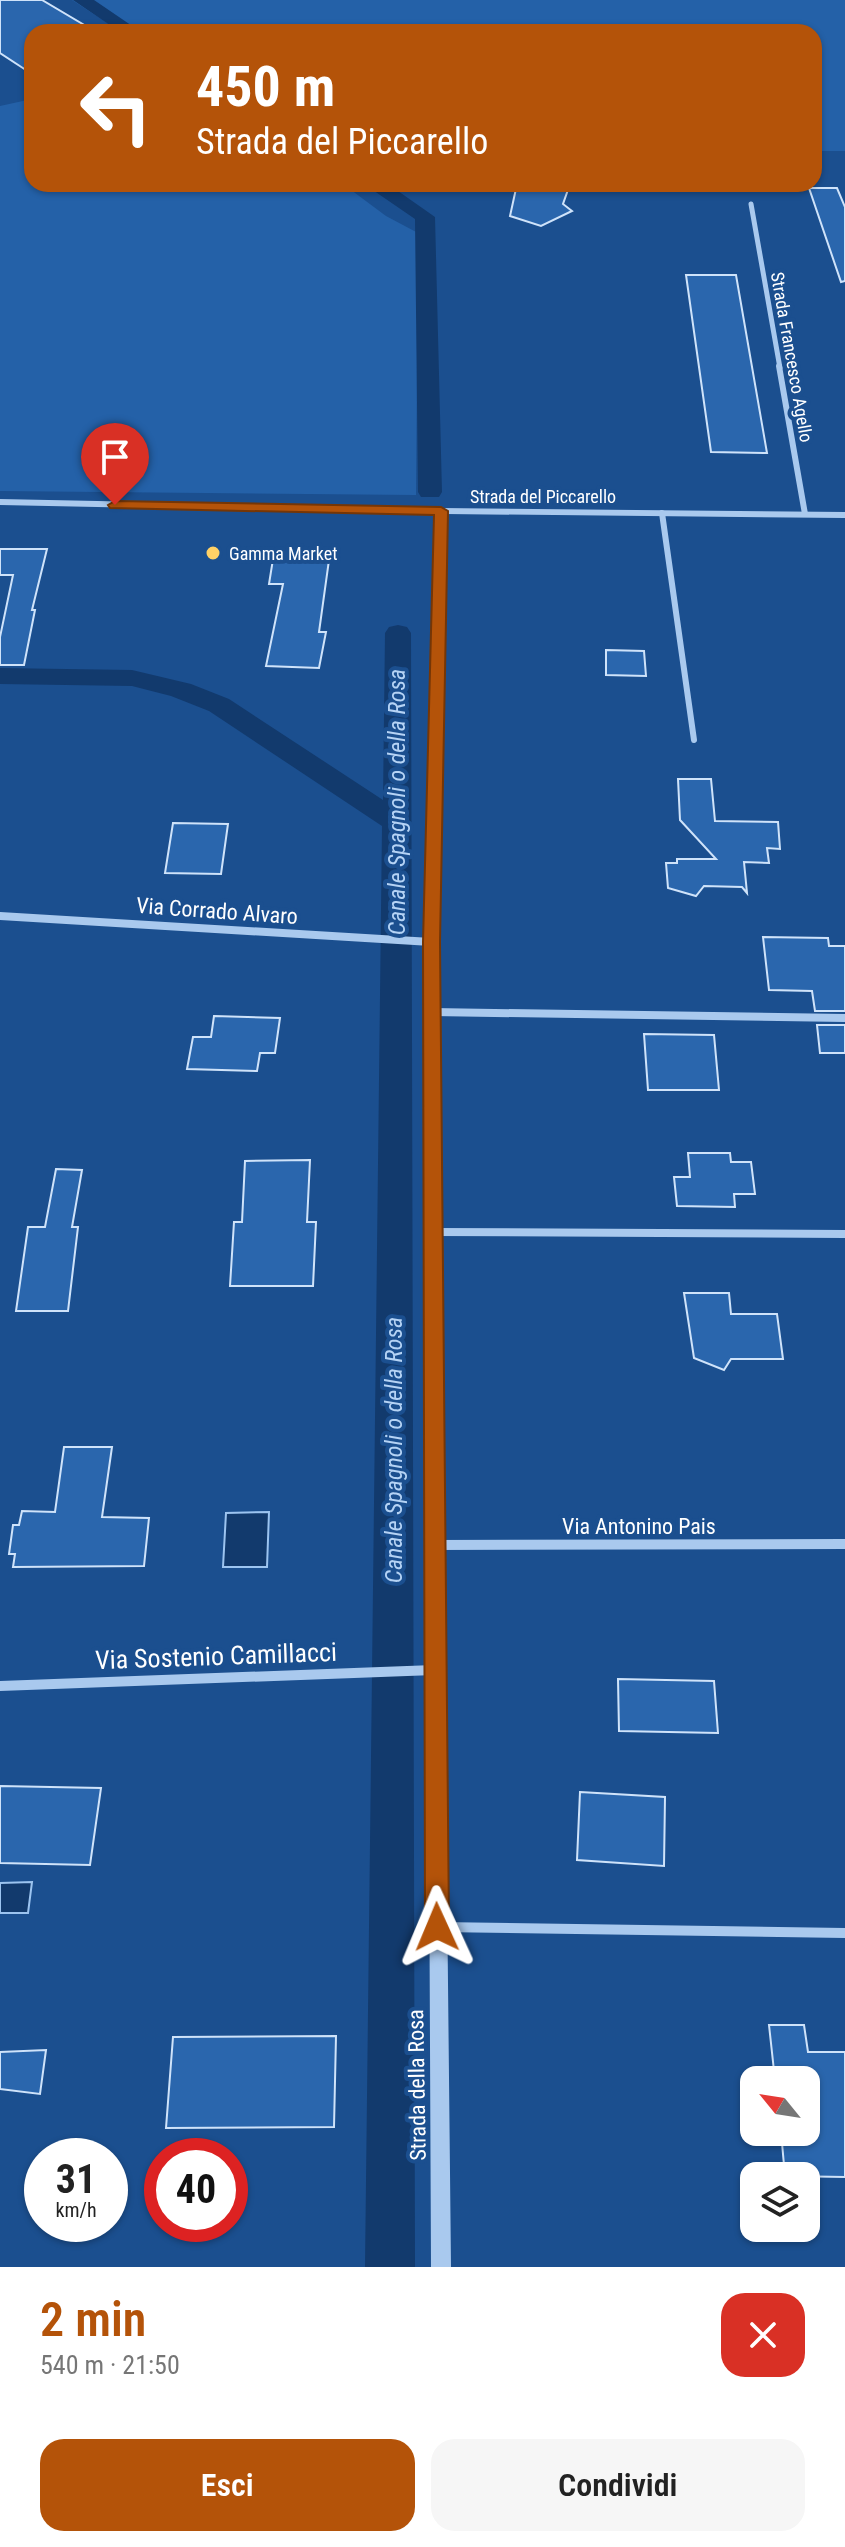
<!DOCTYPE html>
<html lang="it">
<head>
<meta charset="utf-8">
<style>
  body { margin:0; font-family:"Roboto Condensed",sans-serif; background:#f6f6f6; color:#222; height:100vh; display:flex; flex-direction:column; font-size:30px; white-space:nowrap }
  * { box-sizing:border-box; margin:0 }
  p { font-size:26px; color:#767676 }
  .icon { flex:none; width:44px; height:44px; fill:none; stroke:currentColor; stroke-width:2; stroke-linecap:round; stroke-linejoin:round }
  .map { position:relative; height:2267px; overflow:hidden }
  .details { display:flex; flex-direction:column; background:#fff; flex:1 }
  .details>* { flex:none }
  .hud { position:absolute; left:24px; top:24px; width:798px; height:168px; border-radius:24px; box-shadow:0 2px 6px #0004; background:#b45309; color:#fff; overflow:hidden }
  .needle { width:52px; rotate:300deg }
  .buttons { position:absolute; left:740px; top:2066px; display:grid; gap:16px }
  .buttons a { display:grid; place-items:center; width:80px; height:80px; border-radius:16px; background:#fff; box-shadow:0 2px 6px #0004; font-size:40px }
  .speed { position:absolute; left:24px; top:2138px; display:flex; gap:16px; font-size:40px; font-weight:700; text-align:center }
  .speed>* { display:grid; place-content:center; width:104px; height:104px; border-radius:50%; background:#fff; box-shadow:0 2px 6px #0004; line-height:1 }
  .speed small { font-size:20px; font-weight:400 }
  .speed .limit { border:12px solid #d22; background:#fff; color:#111 }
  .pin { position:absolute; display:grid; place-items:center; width:68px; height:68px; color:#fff; margin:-82px -34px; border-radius:50% 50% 50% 0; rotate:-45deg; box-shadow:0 0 8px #0007 }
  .pin .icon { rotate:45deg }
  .me { position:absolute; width:88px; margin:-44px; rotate:359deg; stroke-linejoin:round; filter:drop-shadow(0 0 6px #0008) }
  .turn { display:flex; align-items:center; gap:28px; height:168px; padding:0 40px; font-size:36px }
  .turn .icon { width:104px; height:104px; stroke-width:2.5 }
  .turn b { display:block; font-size:56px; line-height:68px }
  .round { display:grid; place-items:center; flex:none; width:84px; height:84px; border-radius:24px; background:#f6f6f6 }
  .head { display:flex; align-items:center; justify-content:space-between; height:136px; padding:0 40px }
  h1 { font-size:48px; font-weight:600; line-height:60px; color:#b45309 }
  .action { display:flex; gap:16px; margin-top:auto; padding:16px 40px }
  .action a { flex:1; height:92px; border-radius:24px; background:#b45309; color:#fff; font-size:32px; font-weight:600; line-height:92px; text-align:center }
  .action a+a { background:#f6f6f6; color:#222 }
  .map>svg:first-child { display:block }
  .green { fill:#2461a8 }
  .water { fill:#123a6d; stroke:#9cc4f0; stroke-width:2 }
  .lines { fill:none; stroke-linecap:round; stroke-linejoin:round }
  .canal { fill:#123a6d; fill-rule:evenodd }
  .building { fill:#2a66ad; stroke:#cfe3fa; stroke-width:2 }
  .minor-far3 { stroke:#a9c9ee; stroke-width:5 }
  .minor-far2 { stroke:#a9c9ee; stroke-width:6 }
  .minor-far1 { stroke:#a9c9ee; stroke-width:8 }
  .minor { stroke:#a9c9ee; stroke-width:10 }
  .tertiary { fill:#a9c9ee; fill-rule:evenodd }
  .route { fill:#b45309; stroke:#753606; stroke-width:2 }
  .poi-dot { fill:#ffd166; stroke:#1b4f8f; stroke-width:3 }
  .labels { text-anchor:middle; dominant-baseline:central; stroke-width:8; stroke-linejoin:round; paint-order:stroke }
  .far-street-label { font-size:18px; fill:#fff; stroke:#1b4f8f }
  .far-poi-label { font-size:18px; fill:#fff; stroke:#1b4f8f; text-anchor:start }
  .street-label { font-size:22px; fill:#fff; stroke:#1b4f8f }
  .water-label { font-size:24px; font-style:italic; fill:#b5d3f5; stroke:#1b4f8f }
  .near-street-label { font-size:26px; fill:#fff; stroke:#1b4f8f }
</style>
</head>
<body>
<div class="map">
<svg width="845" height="2267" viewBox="0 0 845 2267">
  <rect width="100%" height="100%" fill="#1b4f8f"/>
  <!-- green -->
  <g class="green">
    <path d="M72,0h773v151h-31v-119h-693z"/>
    <path d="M32,99v85h311l43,32 32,17 -2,262 -416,-4v-385z"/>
  </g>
  <!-- water -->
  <g class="water">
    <path d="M269,1512l-2,55h-44l3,-54z"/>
    <path d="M32,1882l-4,31h-28v-30z"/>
  </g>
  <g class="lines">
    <!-- canal -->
    <g class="canal">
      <path d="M73,0h21l47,32h-21z"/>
      <path d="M364,184h24l47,33 7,275 -3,5h-18l-3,-5 -3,-273z"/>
      <path d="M398,625l9,2 4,6 4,1634h-50l17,-1441 -173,-115 -38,-15 -39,-10 -132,-2v-16l132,2 59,14 38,15 154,101 2,-167 4,-6z"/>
    </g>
  </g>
  <!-- building -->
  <g class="building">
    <path d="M0,0h42l54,32h-64v42l-32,-21z"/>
    <path d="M517,184h53l-7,20 9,7 -31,15 -31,-10z"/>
    <path d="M809,188h28l8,19v74l-4,1z"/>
    <path d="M686,275h50l31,178 -56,-1z"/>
    <path d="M0,549h47l-15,61h3l-11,55h-24v-28l13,-62h-13z"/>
    <path d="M273,559l56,1 -10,72h7l-7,36 -53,-2 17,-82h-14z"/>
    <path d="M606,650l38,1 2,25 -40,-1z"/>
    <path d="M678,779h33l4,42 63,1 2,27 -13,-1 2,15 -25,-1 3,31 -5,-6 -38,-1 -8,10 -28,-8 -2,-25h11v-4h39l-36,-39z"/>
    <path d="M173,823l55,1 -7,50 -56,-1z"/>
    <path d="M763,937l65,1 1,8h16v65h-30l-3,-20 -43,-1z"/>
    <path d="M214,1016l66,2 -5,35h-15l-3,18 -70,-2 6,-32h18z"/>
    <path d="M817,1025h28v28h-25z"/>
    <path d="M644,1034l70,1 5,55h-71z"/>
    <path d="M688,1153h42l1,9h20l4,32h-21l1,13 -58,-1 -3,-29h16z"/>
    <path d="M310,1160l-3,62h9l-3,64h-83l4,-64h8l3,-61z"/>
    <path d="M56,1169l26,1 -10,57h6l-10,84h-52l12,-84h17z"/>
    <path d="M684,1293h45l2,21h46l6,45h-52l-7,11 -30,-12z"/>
    <path d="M64,1447h48l-10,70 47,1 -5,48 -131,1 2,-13h-6l4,-29h6l3,-14 33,1z"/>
    <path d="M618,1679l96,2 4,52 -99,-2z"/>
    <path d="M0,1786l101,2 -11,77 -90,-2z"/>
    <path d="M580,1792l85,5 -1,69 -87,-6z"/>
    <path d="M769,2025h35l4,27h37v125l-60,-1 -4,-44h25v-52h-31z"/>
    <path d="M336,2036l-2,91 -168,1 7,-91z"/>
    <path d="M46,2050l-6,44 -40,-5v-37z"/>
  </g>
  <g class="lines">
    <!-- minor-far3 -->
    <path class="minor-far3" d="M751,204l29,164"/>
    <!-- minor-far2 -->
    <g class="minor-far2">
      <path d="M779,366l26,148"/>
      <path d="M662,513l32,227"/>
    </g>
    <!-- minor-far1 -->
    <g class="minor-far1">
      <path d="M0,916l431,26"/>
      <path d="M432,1012l413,6"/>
      <path d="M433,1232l412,2"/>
    </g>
    <!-- minor -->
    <g class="minor">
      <path d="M435,1545l410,-1"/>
      <path d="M0,1686l434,-16"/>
      <path d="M438,1927l407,6"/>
    </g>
    <!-- tertiary -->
    <path class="tertiary" d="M0,499l441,9 404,4v6l-399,-4 -9,428 14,1325h-20l-6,-1325 11,-428 -436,-9z"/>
  </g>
  <!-- route -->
  <path class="route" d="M115,501l326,6 7,4 -8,431 9,985 -3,8 -9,3 -9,-3 -3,-8 -2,-985 11,-427 -324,-7 -2,-3z"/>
  <!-- markers -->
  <circle class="poi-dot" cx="213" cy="553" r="8"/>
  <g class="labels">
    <!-- far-street labels -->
    <g class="far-street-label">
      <text transform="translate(792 357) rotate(80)">Strada Francesco Agello</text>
      <text x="543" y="496">Strada del Piccarello</text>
    </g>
    <!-- far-poi labels -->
    <g class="far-poi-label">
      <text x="229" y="553">Gamma Market</text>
    </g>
    <!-- street labels -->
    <g class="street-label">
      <text transform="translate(217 911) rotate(4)">Via Corrado Alvaro</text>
      <text x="639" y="1526">Via Antonino Pais</text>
      <text transform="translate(417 2085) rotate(-91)">Strada della Rosa</text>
    </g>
    <!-- water labels -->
    <g class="water-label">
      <text transform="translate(397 802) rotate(-90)">Canale Spagnoli o della Rosa</text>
      <text transform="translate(394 1450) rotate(-90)">Canale Spagnoli o della Rosa</text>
    </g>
    <!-- near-street labels -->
    <g class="near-street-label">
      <text transform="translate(216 1656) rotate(-2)">Via Sostenio Camillacci</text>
    </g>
  </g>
</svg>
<div class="buttons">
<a><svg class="needle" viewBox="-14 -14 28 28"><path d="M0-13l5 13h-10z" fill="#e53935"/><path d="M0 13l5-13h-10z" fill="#767676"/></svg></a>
<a><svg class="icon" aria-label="layers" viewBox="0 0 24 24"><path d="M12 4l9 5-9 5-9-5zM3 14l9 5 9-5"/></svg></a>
</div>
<div class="speed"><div>31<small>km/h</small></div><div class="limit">40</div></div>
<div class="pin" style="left:115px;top:505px;background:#d93025"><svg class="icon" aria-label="arrive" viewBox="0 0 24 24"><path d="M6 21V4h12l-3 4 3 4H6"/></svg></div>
<svg class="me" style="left:437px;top:1927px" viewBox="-20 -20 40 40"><path d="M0-17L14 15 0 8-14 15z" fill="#b45309" stroke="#fff" stroke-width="4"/></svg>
<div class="hud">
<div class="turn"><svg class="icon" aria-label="left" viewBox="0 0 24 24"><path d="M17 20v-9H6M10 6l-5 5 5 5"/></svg><div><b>450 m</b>Strada del Piccarello</div></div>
</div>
</div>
<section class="details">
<div class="head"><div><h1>2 min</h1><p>540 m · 21:50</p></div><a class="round" style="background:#d93025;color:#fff"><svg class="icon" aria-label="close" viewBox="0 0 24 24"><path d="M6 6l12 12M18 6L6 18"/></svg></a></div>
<div class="action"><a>Esci</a><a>Condividi</a></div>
</section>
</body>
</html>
